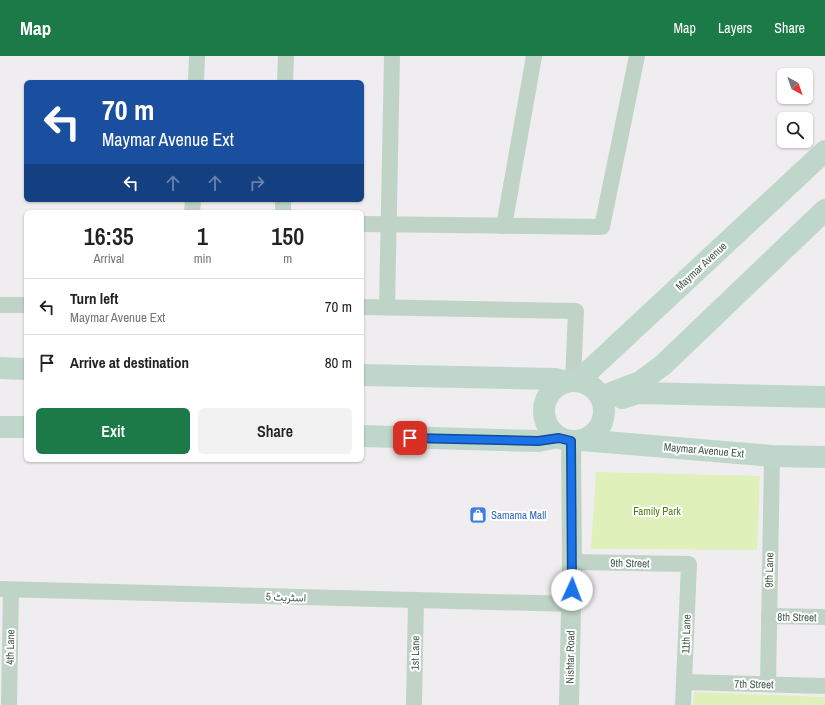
<!DOCTYPE html>
<html lang="en">
<head>
<meta charset="utf-8">
<style>
  body { margin:0; font-family:"Archivo Narrow",Vazirmatn,sans-serif; background:#f2f2f2; color:#222; height:100vh; display:flex; flex-direction:column; font-size:15px; white-space:nowrap }
  * { box-sizing:border-box; margin:0 }
  p { font-size:13px; color:#767676 }
  .icon { flex:none; width:22px; height:22px; fill:none; stroke:currentColor; stroke-width:2; stroke-linecap:round; stroke-linejoin:round }
  .map { position:relative; flex:1; overflow:hidden }
  .drawer { position:absolute; left:24px; top:154px; width:340px; height:252px; display:flex; flex-direction:column; background:#fff; border-radius:6px; box-shadow:0 1px 3px #0004 }
  .drawer>* { flex:none }
  .hud { position:absolute; left:24px; top:24px; width:340px; height:122px; border-radius:6px; box-shadow:0 1px 3px #0004; background:#1a4fa0; color:#fff; overflow:hidden }
  .needle { width:26px; rotate:140deg }
  .buttons { position:absolute; left:777px; top:12px; display:grid; gap:8px }
  .buttons a { display:grid; place-items:center; width:36px; height:36px; border-radius:6px; background:#fff; box-shadow:0 1px 3px #0004; font-size:20px }
  .pin { position:absolute; display:grid; place-items:center; width:34px; height:34px; color:#fff; margin:-17px; border-radius:8px; box-shadow:0 2px 6px #0006 }
  .me { position:absolute; width:44px; margin:-22px; rotate:2deg; stroke-linejoin:round; filter:drop-shadow(0 0 3px #0008) }
  .turn { display:flex; align-items:center; gap:14px; height:84px; padding:0 12px; font-size:18px }
  .turn .icon { width:52px; height:52px; stroke-width:2.5 }
  .turn b { display:block; font-size:28px; line-height:34px }
  .lanes { display:flex; align-items:center; height:38px; padding:0 12px; background:#0003; justify-content:center; gap:20px; direction:ltr }
  .lanes .off { opacity:.35 }
  .eta { display:flex; justify-content:space-evenly; align-items:center; height:68px; text-align:center }
  .eta b { font-size:24px; font-weight:600; line-height:28px }
  .action { display:flex; gap:8px; margin-top:auto; padding:8px 12px }
  .action a { flex:1; height:46px; border-radius:6px; background:#1c7948; color:#fff; font-size:16px; font-weight:600; line-height:46px; text-align:center }
  .action a+a { background:#f2f2f2; color:#222 }
  ul { padding:0; list-style:none }
  li { display:flex; align-items:center; gap:12px; height:56px; padding:0 12px; border-top:1px solid #e0e0e0 }
  li div { flex:1 }
  li b { display:block; font-size:15px }
  li em { font-style:normal }
  header { display:flex; align-items:center; gap:24px; box-sizing:border-box; height:56px; padding:0 20px; background:#1c7948; color:#fff }
  header strong { font-size:19px }
  nav { display:flex; gap:22px; margin-inline-start:auto; font-size:14px }
  .map>svg:first-child { display:block }
  .green { fill:#e0f0ba }
  .lines { fill:none; stroke-linecap:round; stroke-linejoin:round }
  .minor { stroke:#c0d3c7; stroke-width:16 }
  .tertiary { stroke:#c0d3c7; stroke-width:20 }
  .secondary { stroke:#bfd7ca; stroke-width:22 }
  .route-casing { stroke:#114b97; stroke-width:10 }
  .route { stroke:#1a73e8; stroke-width:7 }
  .labels { text-anchor:middle; dominant-baseline:central; stroke-width:4; stroke-linejoin:round; paint-order:stroke }
  .street-label { font-size:11px; fill:#455b4e; stroke:#fff }
  .park-label { font-size:11px; fill:#527f14; stroke:#fff }
  .shop-label { font-size:11px; fill:#366cbe; stroke:#fff; text-anchor:start }
</style>
</head>
<body>
<header>
<strong>Map</strong>
<nav><a>Map</a><a>Layers</a><a>Share</a></nav>
</header>
<div class="map">
<svg width="825" height="649" viewBox="0 0 825 649">
  <rect width="100%" height="100%" fill="#f0edf0"/>
  <!-- green -->
  <g class="green">
    <path d="M596,416l164,4 -3,74 -166,-1z"/>
    <path d="M694,636l131,5v8h-132z"/>
  </g>
  <g class="lines">
    <!-- minor -->
    <g class="minor">
      <path d="M196,26l1,-26"/>
      <path d="M285,26l1,-26"/>
      <path d="M192,156l1,-12"/>
      <path d="M283,156v-12"/>
      <path d="M362,168l240,3 35,-171"/>
      <path d="M504,170l30,-170"/>
      <path d="M0,249h26"/>
      <path d="M362,251l214,4 -3,70"/>
      <path d="M387,251l5,-251"/>
      <path d="M572,506l117,2 -6,141"/>
      <path d="M0,533l571,15"/>
      <path d="M769,560l56,1"/>
      <path d="M684,626l141,4"/>
      <path d="M768,628l4,-228"/>
      <path d="M9,649l2,-115"/>
      <path d="M414,649l2,-105"/>
    </g>
    <!-- tertiary -->
    <path class="tertiary" d="M569,649l3,-143 -1,-121"/>
    <!-- secondary -->
    <g class="secondary">
      <path d="M0,312l26,1"/>
      <path d="M362,319l194,4 10,3"/>
      <circle cx="574" cy="355" r="30"/>
      <path d="M578,325l247,-230"/>
      <path d="M601,341l39,-15 23,-17 162,-155"/>
      <path d="M622,342l16,-5 187,4"/>
      <path d="M0,371h26"/>
      <path d="M362,380l176,5 21,-4"/>
      <path d="M582,384l190,16 53,1"/>
    </g>
  </g>
  <g class="lines">
    <defs>
      <path id="route" d="M410,382l128,3 21,-3 12,3 1,149"/>
    </defs>
    <!-- route casing -->
    <use href="#route" class="route-casing"/>
    <!-- route -->
    <use href="#route" class="route"/>
  </g>
  <!-- icons -->
  <defs>
    <symbol id="shop-square" viewBox="-11 -11 22 22"><rect x="-9" y="-9" width="18" height="18" rx="4" fill="#3f7fe0" stroke="#fff"/><path d="M-5-2.5h2.3a2.7 3.5 0 0 1 5.4 0H5L5.5 6h-11ZM-1.5-2.5h3a1.5 2.3 0 0 0-3 0Z" fill="#fff"/></symbol>
  </defs>
  <g fill-rule="evenodd">
    <use href="#shop-square" x="468" y="449" width="20" height="20"/>
  </g>
  <g class="labels">
    <!-- street labels -->
    <g class="street-label">
      <text transform="translate(701 210) rotate(-43)">Maymar Avenue</text>
      <text transform="translate(704 394) rotate(5)">Maymar Avenue Ext</text>
      <text transform="translate(630 507) rotate(1)">9th Street</text>
      <text transform="translate(769 514) rotate(-89)">9th Lane</text>
      <text transform="translate(286 541) rotate(2)">اسٹریٹ 5</text>
      <text transform="translate(797 561) rotate(1)">8th Street</text>
      <text transform="translate(686 578) rotate(-88)">11th Lane</text>
      <text transform="translate(10 591) rotate(-89)">4th Lane</text>
      <text transform="translate(415 597) rotate(-89)">1st Lane</text>
      <text transform="translate(570 601) rotate(-89)">Nishtar Road</text>
      <text transform="translate(754 628) rotate(1)">7th Street</text>
    </g>
    <!-- park labels -->
    <g class="park-label">
      <text x="657" y="455">Family Park</text>
    </g>
    <!-- shop labels -->
    <g class="shop-label">
      <text x="491" y="459">Samama Mall</text>
    </g>
  </g>
</svg>
<div class="buttons">
<a><svg class="needle" viewBox="-14 -14 28 28"><path d="M0-13l5 13h-10z" fill="#e53935"/><path d="M0 13l5-13h-10z" fill="#767676"/></svg></a>
<a><svg class="icon" aria-label="search" viewBox="0 0 24 24"><circle cx="10" cy="10" r="6"/><path d="M15 15l6 6"/></svg></a>
</div>
<div class="pin" style="left:410px;top:382px;background:#d93025"><svg class="icon" aria-label="arrive" viewBox="0 0 24 24"><path d="M6 21V4h12l-3 4 3 4H6"/></svg></div>
<svg class="me" style="left:572px;top:534px" viewBox="-20 -20 40 40"><circle r="19" fill="#fff"/><path d="M0-13L10 11 0 6-10 11z" fill="#1a73e8"/></svg>
<div class="hud">
<div class="turn"><svg class="icon" aria-label="left" viewBox="0 0 24 24"><path d="M17 20v-9H6M10 6l-5 5 5 5"/></svg><div><b>70 m</b>Maymar Avenue Ext</div></div>
<div class="lanes"><svg class="icon" aria-label="left" viewBox="0 0 24 24"><path d="M17 20v-9H6M10 6l-5 5 5 5"/></svg><svg class="icon off" aria-label="ahead" viewBox="0 0 24 24"><path d="M12 20V5M6 11l6-6 6 6"/></svg><svg class="icon off" aria-label="ahead" viewBox="0 0 24 24"><path d="M12 20V5M6 11l6-6 6 6"/></svg><svg class="icon off" aria-label="right" viewBox="0 0 24 24"><path d="M7 20v-9h11M14 6l5 5-5 5"/></svg></div>
</div>
<section class="drawer">
<div class="eta">
<div><b>16:35</b><p>Arrival</p></div>
<div><b>1</b><p>min</p></div>
<div><b>150</b><p>m</p></div>
</div>
<ul>
<li><svg class="icon" aria-label="left" viewBox="0 0 24 24"><path d="M17 20v-9H6M10 6l-5 5 5 5"/></svg><div><b>Turn left</b><p>Maymar Avenue Ext</p></div><em>70 m</em></li>
<li><svg class="icon" aria-label="arrive" viewBox="0 0 24 24"><path d="M6 21V4h12l-3 4 3 4H6"/></svg><div><b>Arrive at destination</b></div><em>80 m</em></li>
</ul>
<div class="action"><a>Exit</a><a>Share</a></div>
</section>
</div>
</body>
</html>
